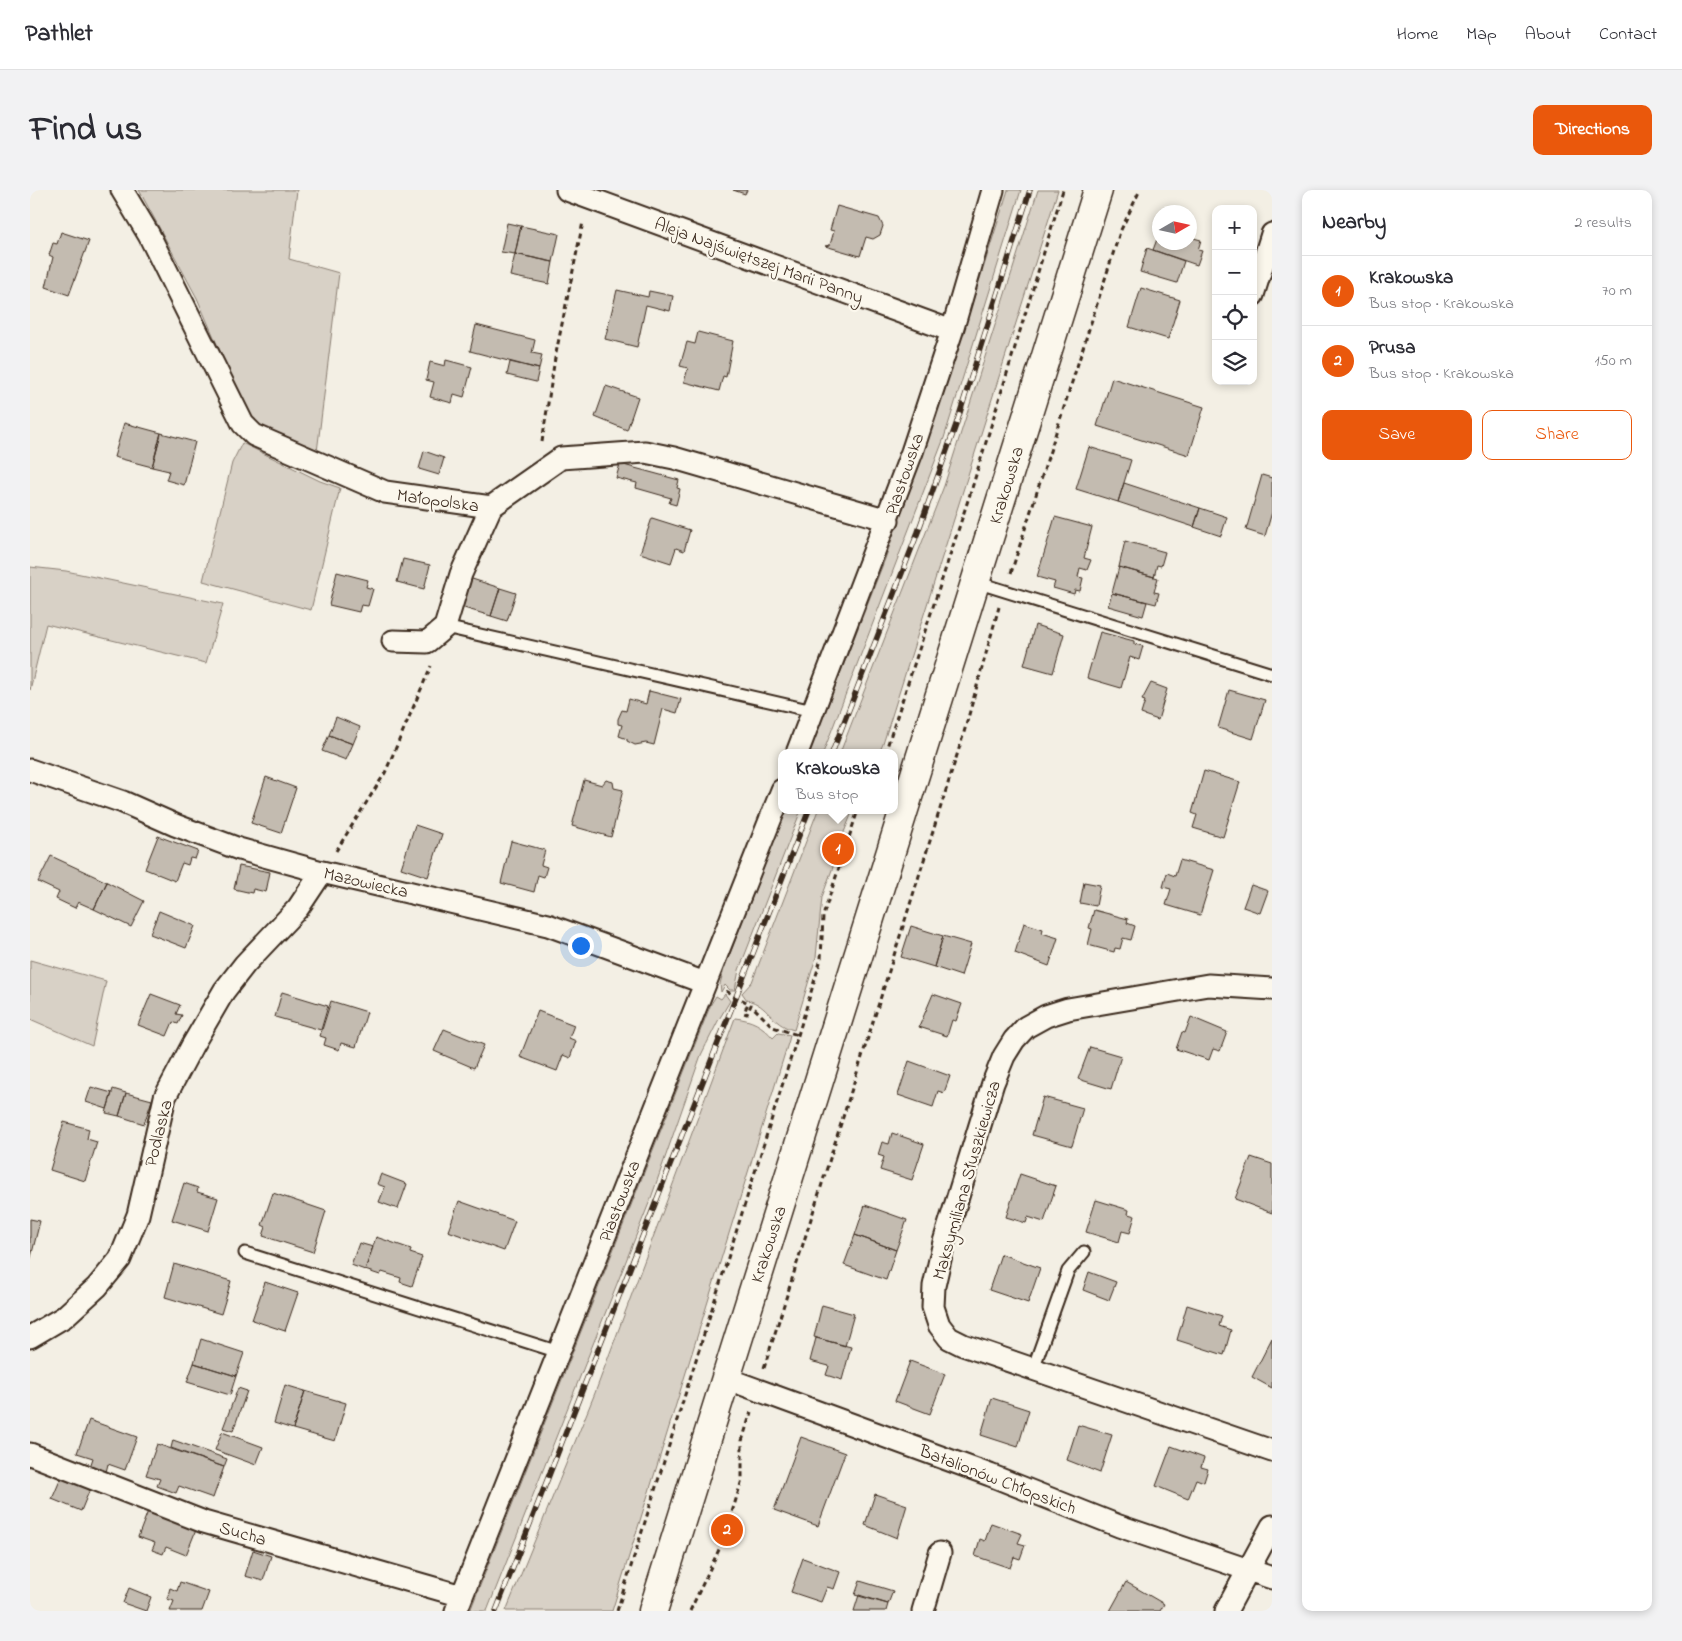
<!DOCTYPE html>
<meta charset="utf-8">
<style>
body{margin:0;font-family:"Indie Flower",sans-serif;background:#f2f2f3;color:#2b2b33}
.controls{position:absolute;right:15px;top:15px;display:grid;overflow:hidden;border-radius:10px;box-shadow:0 2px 8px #0003}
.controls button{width:45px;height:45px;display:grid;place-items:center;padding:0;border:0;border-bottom:1px solid #e1e1e2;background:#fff;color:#2b2b33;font:25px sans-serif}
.compass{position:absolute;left:1122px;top:15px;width:45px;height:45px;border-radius:50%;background:#fff;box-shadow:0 2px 8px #0003;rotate:81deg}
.you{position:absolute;left:550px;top:755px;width:18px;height:18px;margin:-12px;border:4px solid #fff;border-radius:50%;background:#1a73e8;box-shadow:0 0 0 8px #1a73e833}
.badge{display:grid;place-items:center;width:32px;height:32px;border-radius:50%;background:#ea580c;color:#fff;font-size:16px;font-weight:700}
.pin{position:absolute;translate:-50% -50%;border:2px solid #fff;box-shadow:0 1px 5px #0006}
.popup{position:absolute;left:748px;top:559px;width:120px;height:65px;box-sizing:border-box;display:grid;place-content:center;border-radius:10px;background:#fff;filter:drop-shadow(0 1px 4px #0005);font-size:16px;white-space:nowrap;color:#7c7c81}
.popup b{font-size:19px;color:#2b2b33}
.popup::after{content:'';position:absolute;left:50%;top:100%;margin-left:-10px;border:10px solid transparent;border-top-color:#fff}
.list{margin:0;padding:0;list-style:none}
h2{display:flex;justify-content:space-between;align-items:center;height:65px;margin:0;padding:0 20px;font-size:21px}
h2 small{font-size:16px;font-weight:400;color:#7c7c81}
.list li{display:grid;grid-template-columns:32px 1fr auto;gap:15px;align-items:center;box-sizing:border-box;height:70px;padding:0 20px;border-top:1px solid #e1e1e2}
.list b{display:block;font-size:19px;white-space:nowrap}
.list p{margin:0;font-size:16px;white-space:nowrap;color:#7c7c81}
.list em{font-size:16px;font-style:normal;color:#7c7c81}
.actions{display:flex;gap:10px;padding:15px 20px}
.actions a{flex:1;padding:11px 0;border:1px solid #ea580c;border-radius:10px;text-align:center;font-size:18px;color:#ea580c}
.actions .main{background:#ea580c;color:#fff}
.icon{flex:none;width:28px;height:28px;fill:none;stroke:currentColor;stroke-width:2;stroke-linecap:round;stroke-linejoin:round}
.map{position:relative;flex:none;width:1242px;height:1421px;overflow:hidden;border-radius:10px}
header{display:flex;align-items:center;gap:30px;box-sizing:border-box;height:70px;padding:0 25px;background:#fff;border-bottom:1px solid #e1e1e2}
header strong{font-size:24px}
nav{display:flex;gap:28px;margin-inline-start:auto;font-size:18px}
.intro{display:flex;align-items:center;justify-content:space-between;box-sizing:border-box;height:120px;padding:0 30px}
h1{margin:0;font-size:35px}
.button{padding:12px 22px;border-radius:10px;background:#ea580c;color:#fff;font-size:18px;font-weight:700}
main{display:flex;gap:30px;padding:0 30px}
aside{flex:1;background:#fff;border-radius:10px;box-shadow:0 2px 8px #0003}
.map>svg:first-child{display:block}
</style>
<header>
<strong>Pathlet</strong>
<nav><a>Home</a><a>Map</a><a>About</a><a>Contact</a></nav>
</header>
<div class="intro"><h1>Find us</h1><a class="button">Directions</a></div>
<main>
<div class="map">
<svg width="1242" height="1421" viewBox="0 0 1242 1421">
<rect width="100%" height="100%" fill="#f3efe4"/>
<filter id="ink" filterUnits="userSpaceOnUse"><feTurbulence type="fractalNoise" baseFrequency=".02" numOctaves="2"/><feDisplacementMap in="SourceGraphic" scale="10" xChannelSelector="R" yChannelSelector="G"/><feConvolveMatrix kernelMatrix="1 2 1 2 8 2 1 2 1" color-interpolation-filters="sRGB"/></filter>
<g filter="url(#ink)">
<path fill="#d8d1c6" stroke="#8a7e72" d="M109 0H267L259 69 309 83 287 262 229 238 213 214 167 108Z
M978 0H991L914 248 793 563H779L855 369 915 199Z
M1008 0H1028L853 554 849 563H810L914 296Z
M212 253 290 291 310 298 281 420 173 391 202 273Z
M0 377 36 381 193 414 176 473 16 434 0 500Z
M756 620H771L709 780 705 800H700L695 795 691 802 690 794 694 779Z
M788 620H823L810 652 796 648 791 661 807 666 792 707 786 767 764 840C740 834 739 815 717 810L712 803 722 792Z
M0 770 76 791 62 856 0 829Z
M695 804 700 811 688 831 671 865 621 1008 457 1421H440L681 814 686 806 691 809Z
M705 828C722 830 732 835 743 848L748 843 760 845 759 850 582 1421H476L565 1203Z"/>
<path fill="#c3bbb0" stroke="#3b2a1e" d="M703 0H717L715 4Z
M807 16 849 28 853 36 850 45 843 49 836 47 830 66 795 56 800 55 804 41 800 40Z
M477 33 491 36 485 64 471 62Z
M1160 35 1164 37 1160 47 1171 50 1168 60 1172 61 1167 75 1123 60 1130 41V52H1160Z
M491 36 529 44 523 72 485 64Z
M31 42 59 51 39 105 16 97 23 67 19 65 23 53 27 54Z
M1117 58 1154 71 1147 93 1110 82Z
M485 64 523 72 519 94 480 86Z
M1111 98 1150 110 1138 149 1099 137Z
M587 100 618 107 619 101 643 106 640 121 616 115 607 157 575 149Z
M446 135 505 150 502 163 512 165 509 179 440 161Z
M668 142 703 151 696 187 693 186 689 201 654 192 658 178 650 176 657 152 665 154Z
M416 170 442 177 434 207 424 204 422 213 400 207 404 192 396 190 400 172 415 176Z
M480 172 509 179 506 192 477 185Z
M1082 188 1174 217 1159 265 1067 236Z
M576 196 608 207 597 240 565 227Z
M94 233 131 243 122 277 84 267Z
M131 243 165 252 154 295 136 290 139 281 122 277Z
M1059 257 1101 270 1088 312 1046 299Z
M394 261 414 268 409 285 389 279Z
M590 274 649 290 647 298 650 299 646 315 639 313 641 308 606 298 607 293 586 288Z
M1232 285 1242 288V322L1235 346 1216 340Z
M1094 293 1170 318 1164 337 1088 312Z
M1170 318 1197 327 1191 346 1164 337Z
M1025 327 1062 337 1054 368 1061 370 1057 380 1050 378 1048 387 1053 388 1050 401 1045 400 1044 404 1023 398 1025 392 1007 387Z
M622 328 660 340 654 361 646 358 641 373 610 363Z
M1095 351 1135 362 1131 376 1127 375 1124 387 1089 377Z
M373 369 400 375 394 399 367 392Z
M1089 377 1128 388 1124 402 1129 403 1126 414 1082 403Z
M307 382 338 390 336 397 343 399 338 416 331 415 329 422 299 415Z
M436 387 470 398 461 426 427 416Z
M470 398 486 403 477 431 461 426Z
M1082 403 1117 412 1113 426 1078 416Z
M1005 435 1034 444 1023 483 994 475Z
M1070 442 1104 451V454L1113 456 1109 470 1100 467 1091 498 1057 488Z
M1121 493 1137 499 1128 530 1111 524 1115 511 1112 510Z
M1199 500 1235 510 1223 549 1188 538Z
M619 501 651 509 647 523 633 519 624 555 616 553 605 555 597 551V549L589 546 592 535 588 534V529L592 520 596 521 599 509 616 514Z
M306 527 330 537 323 554 299 545Z
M299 545 323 554 316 570 292 561Z
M1174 581 1210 592 1193 647 1163 638 1167 625 1162 623Z
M236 587 266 598 251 643 221 633Z
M554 590 572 595 576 590 583 592 584 598 593 600 581 647 542 636Z
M385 635 412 644 398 687 371 678Z
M128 646 168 661 165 669 160 668 158 675 152 673 145 691 115 679Z
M481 651 515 660 511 675 517 677 514 687 508 685 504 702 471 693Z
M21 666 77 692 64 719 48 712 45 718 26 709 29 702 8 692Z
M1150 670 1184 680 1170 725 1136 715 1141 699 1133 697 1137 683 1145 686Z
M209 676 240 682 236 702 223 699 222 703 204 699Z
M77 692 114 711 101 737 64 719Z
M1054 692 1070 695 1066 716 1050 713Z
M1221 695 1238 701 1230 723 1213 717Z
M1064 720 1098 729 1097 733 1105 736 1101 750 1093 748 1090 759 1085 758 1084 762 1058 755 1062 739 1059 738Z
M129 721 165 736 156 758 120 744Z
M994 733 1013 739 1012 743 1028 748 1019 776 985 763Z
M881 736 913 746 904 777 871 767Z
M913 746 941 754 931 786 904 777Z
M252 802 298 816 291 840 245 827Z
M121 804 150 815 146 824 152 825 148 834 143 832 137 846 108 835Z
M903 804 932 814 926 831 922 830 917 846 889 837Z
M301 811 337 822 326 857 311 853 309 860 294 855 296 848 290 846Z
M508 821 544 835 539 848 546 851 540 868 533 865 527 881 490 867Z
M1161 827 1197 842 1190 861 1183 859 1179 870 1146 859 1152 842 1155 843Z
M414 839 454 855 444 878 404 861Z
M1060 857 1091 866 1081 899 1048 889Z
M879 871 920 886 914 903 908 901 903 917 868 905Z
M61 897 82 903 77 919 56 912Z
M83 899 96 903 89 926 76 923Z
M96 903 122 910 114 934 89 926Z
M1013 907 1053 918 1042 956 1002 945Z
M34 932 59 939 57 949 67 952 55 991 20 980Z
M862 943 894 954 882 990 850 980 854 967 848 965 852 952 859 954Z
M1221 967 1242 974V1023L1205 1009Z
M351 984 377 994 368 1019 349 1012 355 997 347 994Z
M990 984 1026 996 1014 1032 998 1027 996 1033 976 1027Z
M154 993 168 998 167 1002 188 1008 178 1041 142 1030Z
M243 1003 296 1021 283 1062 233 1046 236 1037 232 1035Z
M1066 1010 1099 1020 1098 1024 1105 1026 1100 1043 1092 1041 1089 1052 1056 1042Z
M429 1011 485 1031 474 1061 418 1041Z
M835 1015 877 1030 866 1060 825 1045Z
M0 1029 10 1031 0 1071Z
M825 1045 866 1060 856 1090 814 1075Z
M346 1047 381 1059 380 1063 392 1067 382 1096 370 1092 371 1088 352 1082 350 1085 335 1080Z
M329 1053 343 1057 335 1080 321 1075Z
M971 1064 1010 1078 998 1113 959 1100Z
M144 1074 201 1091 191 1124 135 1107Z
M1059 1082 1086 1092 1079 1110 1053 1100Z
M235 1092 268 1103 255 1141 222 1130Z
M792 1115 824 1124 815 1156 784 1147Z
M1157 1115 1192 1126 1189 1136 1201 1140 1194 1165 1147 1150Z
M786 1148 821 1157 812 1190 796 1185 799 1176 780 1171Z
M1242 1148V1198L1222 1187Z
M171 1149 214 1163 206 1186 164 1173Z
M880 1171 915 1184 900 1224 865 1211Z
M164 1173 206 1186 200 1205 157 1192Z
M255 1195 275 1201 263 1239 244 1233Z
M208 1198 217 1201 203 1241 193 1238Z
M275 1201 316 1213 305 1251 263 1239Z
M962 1208 999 1220 988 1257 951 1245Z
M59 1230 107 1247 95 1280 78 1274 76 1282 60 1277 63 1268 47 1263Z
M1048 1235 1082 1245 1070 1283 1037 1270Z
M192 1242 233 1257 226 1275 185 1260Z
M771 1247 815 1263 788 1336 744 1320Z
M143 1250 197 1269 194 1277 141 1258Z
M127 1254 194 1277 183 1308 149 1296 146 1303 127 1296 130 1289 116 1285Z
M1141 1256 1174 1268 1171 1277 1178 1279 1174 1292 1166 1289 1158 1309 1126 1296Z
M31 1288 60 1299 51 1321 22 1309Z
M845 1304 877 1315 867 1348 835 1335Z
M118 1321 166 1340 156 1365 136 1357 133 1364 122 1360 125 1353 108 1347Z
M961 1333 992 1344 988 1353 995 1355 990 1369 984 1367 980 1378 945 1366 950 1349 955 1351Z
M223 1360 241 1366 233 1391 215 1386Z
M773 1368 810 1382 804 1399 797 1397 791 1412 761 1402Z
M830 1391 863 1401 858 1414 825 1405Z
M150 1392 179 1402 172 1421H140L144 1411 137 1409 140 1398 147 1401Z
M1096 1392 1134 1414 1130 1421H1080Z
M99 1398 121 1407 116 1421 93 1413Z
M829 1405 858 1414 856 1421H824Z"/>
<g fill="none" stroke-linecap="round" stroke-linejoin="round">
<defs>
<path id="lane" d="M946 392 1242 484
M415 437 783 521
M215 1063 529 1162
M1003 1179 1038 1081 1054 1062"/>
<path id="street" d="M92 0 119 45 213 234 224 245 355 302 461 317 531 268 615 262 644 268 858 330
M537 0 922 141
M1223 105 1242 44
M363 451 397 452 415 437 431 384 461 317
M767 563 882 262 922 141 963 0
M0 580 93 612 145 635 209 659 292 682 518 735 675 793
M1242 799 1178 795 1038 819 1016 826 996 837 984 850 974 866 963 893 914 1052 904 1096 903 1117 909 1135 919 1148 933 1155 1242 1261
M0 1147 34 1127 67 1097 90 1069 108 1025 135 907 162 856 194 801 215 774 268 718 292 682
M695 1188 960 1285 1089 1336 1242 1388
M0 1264 174 1332 432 1406
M426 1421 752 600
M893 1421 910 1363
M1196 1421 1242 1336"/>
<path id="secondary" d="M623 1421 1068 0"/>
</defs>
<use href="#lane" stroke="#3b2a1e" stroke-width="15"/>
<use href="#street" stroke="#3b2a1e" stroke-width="25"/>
<use href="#secondary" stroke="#3b2a1e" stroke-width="31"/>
<path stroke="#3b2a1e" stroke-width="3" stroke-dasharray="5 4" stroke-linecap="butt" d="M512 252 525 168 553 32
M981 383 1090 42 1110 0
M855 563 942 298 1033 0
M306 661 355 583 401 476
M696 801 718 813 714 823 717 824 721 815 743 837 768 845
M734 1178 933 546 969 417
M587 1421 768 845 791 769 793 726 828 620
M660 1421 693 1351 712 1290V1251L721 1222"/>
<use href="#lane" stroke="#fbf7ec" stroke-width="11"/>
<use href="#street" stroke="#fbf7ec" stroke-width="21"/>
<use href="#secondary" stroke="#fbf7ec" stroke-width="28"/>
<defs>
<path id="rail" d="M802 563 888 342 927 232 1000 0
M466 1421 779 620"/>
</defs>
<use href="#rail" stroke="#3b2a1e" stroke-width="5.5"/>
<use href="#rail" stroke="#fbf7ec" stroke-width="4" stroke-dasharray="11" stroke-linecap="butt"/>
</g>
</g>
<g text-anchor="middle" stroke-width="4.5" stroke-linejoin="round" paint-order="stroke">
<g font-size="18" fill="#3b2a1e" stroke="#fbf7ec">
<text transform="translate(729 70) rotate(20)" y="6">Aleja Najświętszej Marii Panny</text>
<text transform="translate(874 284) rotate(-71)" y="6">Piastowska</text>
<text transform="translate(976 295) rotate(-73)" y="6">Krakowska</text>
<text transform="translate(408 310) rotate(8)" y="6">Małopolska</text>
<text transform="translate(336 692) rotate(13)" y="6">Mazowiecka</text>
<text transform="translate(128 943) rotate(-76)" y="6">Podlaska</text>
<text transform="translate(936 990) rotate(-74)" y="6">Maksymiliana Słuszkiewicza</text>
<text transform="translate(589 1011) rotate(-69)" y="6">Piastowska</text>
<text transform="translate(738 1054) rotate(-72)" y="6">Krakowska</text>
<text transform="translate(968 1289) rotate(21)" y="6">Batalionów Chłopskich</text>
<text transform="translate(213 1343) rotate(16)" y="6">Sucha</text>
</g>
</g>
</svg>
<div class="controls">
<button>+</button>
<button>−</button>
<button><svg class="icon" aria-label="locate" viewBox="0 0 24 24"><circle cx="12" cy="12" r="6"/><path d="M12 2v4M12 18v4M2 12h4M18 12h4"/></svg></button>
<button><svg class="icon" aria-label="layers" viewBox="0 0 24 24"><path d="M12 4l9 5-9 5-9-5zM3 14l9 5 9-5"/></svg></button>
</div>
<svg class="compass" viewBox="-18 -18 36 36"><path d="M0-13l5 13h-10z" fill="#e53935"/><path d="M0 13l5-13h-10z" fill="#7c7c81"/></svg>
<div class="you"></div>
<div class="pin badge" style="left:808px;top:659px">1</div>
<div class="popup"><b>Krakowska</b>Bus stop</div>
<div class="pin badge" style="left:697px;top:1340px">2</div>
</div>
<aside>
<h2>Nearby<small>2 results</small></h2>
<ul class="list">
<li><span class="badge">1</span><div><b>Krakowska</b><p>Bus stop · Krakowska</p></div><em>70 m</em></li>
<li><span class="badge">2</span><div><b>Prusa</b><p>Bus stop · Krakowska</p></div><em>150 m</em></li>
</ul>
<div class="actions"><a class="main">Save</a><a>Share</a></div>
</aside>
</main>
